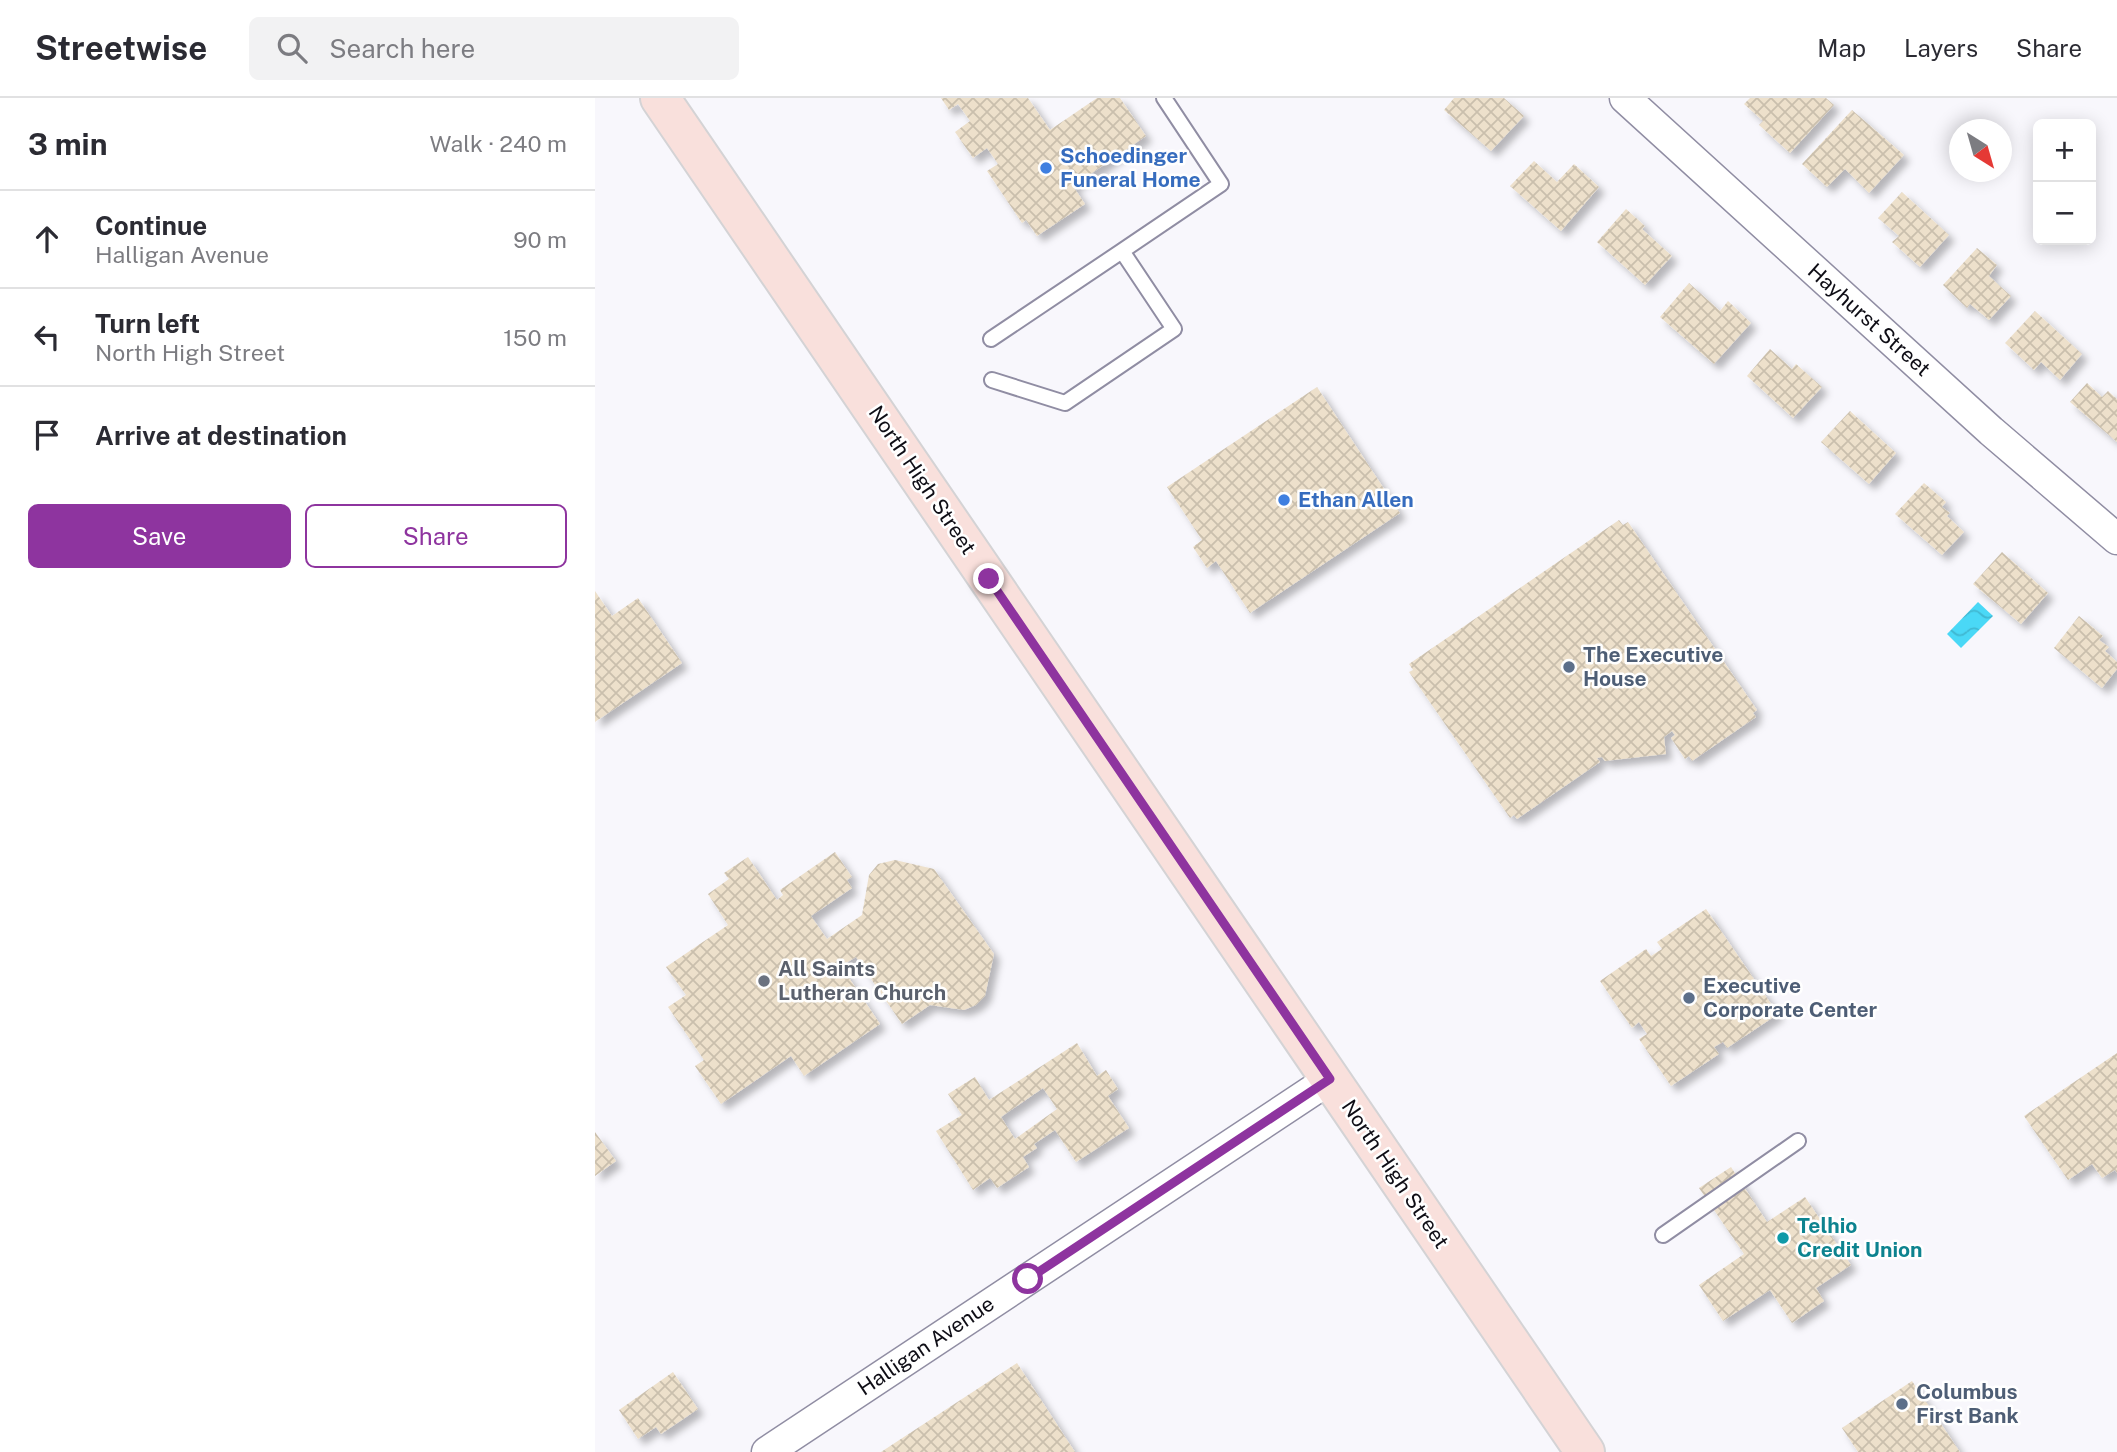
<!DOCTYPE html>
<meta charset="utf-8">
<style>
body{margin:0;font-family:"Public Sans",sans-serif;background:#f2f2f3;color:#2b2b33}
.controls{position:absolute;right:21px;top:21px;display:grid;overflow:hidden;border-radius:10px;box-shadow:0 4px 18px #0003}
.controls button{width:63px;height:63px;display:grid;place-items:center;padding:0;border:0;border-bottom:2px solid #e1e1e2;background:#fff;color:#2b2b33;font:35px sans-serif}
.compass{position:absolute;left:1354px;top:21px;width:63px;height:63px;border-radius:50%;background:#fff;box-shadow:0 4px 18px #0003;rotate:143deg}
.stop{position:absolute;width:21px;height:21px;margin:-16px;border:5px solid #8e349f;border-radius:50%;background:#fff}
.stop.end{background:#8e349f;border-color:#fff;box-shadow:0 2px 7px #0008}
.list{margin:0;padding:0;list-style:none}
h2{display:flex;justify-content:space-between;align-items:center;height:91px;margin:0;padding:0 28px;font-size:30px}
h2 small{font-size:23px;font-weight:400;color:#7c7c81}
.list li{display:grid;grid-template-columns:46px 1fr auto;gap:21px;align-items:center;box-sizing:border-box;height:98px;padding:0 28px;border-top:2px solid #e1e1e2}
.list b{display:block;font-size:26px;white-space:nowrap}
.list p{margin:0;font-size:23px;white-space:nowrap;color:#7c7c81}
.list em{font-size:23px;font-style:normal;color:#7c7c81}
.actions{display:flex;gap:14px;padding:21px 28px}
.actions a{flex:1;padding:16px 0;border:2px solid #8e349f;border-radius:10px;text-align:center;font-size:24px;color:#8e349f}
.actions .main{background:#8e349f;color:#fff}
.icon{flex:none;width:38px;height:38px;fill:none;stroke:currentColor;stroke-width:2;stroke-linecap:round;stroke-linejoin:round}
.map{position:relative;flex:none;width:1522px;height:1354px;overflow:hidden}
header{display:flex;align-items:center;gap:42px;box-sizing:border-box;height:98px;padding:0 35px;background:#fff;border-bottom:2px solid #e1e1e2}
header strong{font-size:33px}
nav{display:flex;gap:38px;margin-inline-start:auto;font-size:24px}
.search{width:490px;height:63px;background:#f2f2f3;display:flex;align-items:center;gap:18px;box-sizing:border-box;padding:0 24px;border-radius:10px;color:#7c7c81;font-size:26px}
main{display:flex}
aside{flex:1;background:#fff}
.map>svg:first-child{display:block}
</style>
<header>
<strong>Streetwise</strong>
<div class="search"><svg class="icon" aria-label="search" viewBox="0 0 24 24"><circle cx="10" cy="10" r="6"/><path d="M15 15l6 6"/></svg>Search here</div>
<nav><a>Map</a><a>Layers</a><a>Share</a></nav>
</header>
<main>
<aside>
<h2>3 min<small>Walk · 240 m</small></h2>
<ul class="list">
<li><svg class="icon" aria-label="ahead" viewBox="0 0 24 24"><path d="M12 20V5M6 11l6-6 6 6"/></svg><div><b>Continue</b><p>Halligan Avenue</p></div><em>90 m</em></li>
<li><svg class="icon" aria-label="left" viewBox="0 0 24 24"><path d="M17 20v-9H6M10 6l-5 5 5 5"/></svg><div><b>Turn left</b><p>North High Street</p></div><em>150 m</em></li>
<li><svg class="icon" aria-label="arrive" viewBox="0 0 24 24"><path d="M6 21V4h12l-3 4 3 4H6"/></svg><div><b>Arrive at destination</b></div></li>
</ul>
<div class="actions"><a class="main">Save</a><a>Share</a></div>
</aside>
<div class="map">
<svg width="1522" height="1354" viewBox="0 0 1522 1354">
<defs>
<pattern id="water-waves" width="16" height="10" patternUnits="userSpaceOnUse" patternTransform="scale(1.75)"><rect width="16" height="10" fill="#4ad8f6"/><path d="M0 5q4-4 8 0t8 0" fill="none" stroke="#40b8d2"/></pattern>
<pattern id="building-cross-hatch" width="8" height="8" patternUnits="userSpaceOnUse" patternTransform="scale(1.75)"><rect width="8" height="8" fill="#ede0cb"/><path d="M0 0l8 8M0 8l8-8" fill="none" stroke="#cabfad"/></pattern>
<filter id="shadow"><feDropShadow dx="6" dy="6" stdDeviation="3.5" flood-color="#0004"/></filter>
</defs>
<rect width="100%" height="100%" fill="#f8f7fc"/>
<path fill="url(#water-waves)" d="M1383 504 1398 518 1366 550 1352 536Z"/>
<path fill="url(#building-cross-hatch)" fill-rule="evenodd" filter="url(#shadow)" d="M346 0H433L455 32 502 0H525L551 38 478 88 490 106 442 138 431 122 427 125 392 73 403 66 392 50 378 60 360 34 375 23 363 6 354 12Z
M859 0H909L929 18 896 53 849 12Z
M1155 0H1231L1239 7 1195 55 1164 27 1168 23 1149 6Z
M1257 12 1309 57 1274 95 1250 71 1232 89 1207 66Z
M939 63 962 84 979 66 1004 89 966 133 915 88Z
M1307 94 1354 137 1325 169 1297 144 1304 138 1283 120Z
M1031 111 1050 128 1047 131 1077 158 1050 187 1002 144Z
M1382 150 1402 167 1394 178 1416 198 1394 222 1375 206 1372 210 1348 187Z
M1094 185 1125 213 1133 203 1156 225 1119 266 1065 219Z
M1440 213 1487 256 1465 282 1446 264 1439 272 1410 245Z
M1175 251 1197 271 1201 266 1227 289 1198 320 1152 278Z
M1492 285 1507 299 1513 293 1522 301V344L1475 304Z
M722 289 805 415 655 515 621 463 612 470 598 449 607 442 572 389Z
M1255 313 1301 355 1274 386 1226 344Z
M1329 385 1351 404 1347 409 1355 415 1352 418 1369 434 1347 457 1300 416Z
M1024 422 1028 427 1033 424 1162 612 1158 615 1161 619 1097 663 1094 658 1090 661 1076 640 1080 637 1077 633 1069 639 1071 656 1010 663 1007 659 1002 660 1005 664 922 721 919 717 915 720 814 574 818 572 814 566Z
M1407 454 1453 495 1426 526 1378 486Z
M0 493 17 518 43 500 87 565 0 624Z
M1484 518 1508 538 1504 542 1514 549 1510 553 1522 564V571L1507 590 1459 550Z
M240 754 257 779 252 782 257 790 216 818 232 841 267 817 274 777 283 766 300 762 339 771 399 856 390 898 381 907 369 912 335 907 307 926 261 859 246 868 285 926 209 978 196 958 126 1006 100 968 109 962 73 909 91 897 71 869 133 827 113 796 134 781 129 775 153 759 182 802 188 797 185 792Z
M1111 811 1183 916 1132 950 1128 944 1119 949 1124 956 1076 988 1044 941 1052 936 1044 924 1037 930 1005 883 1051 851 1056 858 1067 851 1062 844Z
M482 945 502 978 511 972 523 991 513 998 534 1030 481 1064 460 1032 439 1046 442 1050 428 1059 434 1069 402 1090 395 1080 378 1092 341 1033 367 1017 353 996 380 979 394 1002ZM448 990 462 1011 420 1041 406 1019Z
M1522 955V1075L1520 1072 1507 1080 1497 1066 1473 1082 1429 1018Z
M0 1034 21 1063 0 1078Z
M1136 1069 1172 1124 1210 1099 1256 1167 1221 1190 1229 1203 1197 1225 1175 1192 1128 1223 1104 1187 1149 1156 1104 1090Z
M422 1265 480 1354H286Z
M78 1274 103 1311 66 1336 61 1329 43 1341 24 1312Z
M1317 1283 1365 1354H1263L1247 1330Z"/>
<g fill="none" stroke-linecap="round" stroke-linejoin="round">
<defs>
<path id="service" d="M527 153 626 86 569 0
M396 241 527 153 579 231 470 305 397 282
M1068 1137 1203 1043"/>
<path id="minor" d="M1030 0 1396 333 1522 441
M172 1354 735 981"/>
<path id="primary" d="M65 0 990 1354"/>
</defs>
<use href="#service" stroke="#908da3" stroke-width="18"/>
<use href="#minor" stroke="#908da3" stroke-width="33"/>
<use href="#primary" stroke="#d4d3d5" stroke-width="42"/>
<use href="#service" stroke="#fff" stroke-width="14"/>
<use href="#minor" stroke="#fff" stroke-width="30"/>
<use href="#primary" stroke="#f9e0dc" stroke-width="38"/>
</g>
<g fill="none" stroke-linecap="round" stroke-linejoin="round">
<path stroke="#8e349f" stroke-width="9" d="M394 481 735 981 433 1181"/>
</g>
<g fill="#3f7fe0" stroke="#fff" stroke-width="2.5">
<circle cx="451" cy="70" r="7"/>
<circle cx="689" cy="402" r="7"/>
</g>
<g fill="#5c6f8a" stroke="#fff" stroke-width="2.5">
<circle cx="974" cy="569" r="7"/>
<circle cx="1094" cy="900" r="7"/>
<circle cx="1307" cy="1306" r="7"/>
</g>
<circle fill="#6b7280" stroke="#fff" stroke-width="2.5" cx="169" cy="883" r="7"/>
<circle fill="#0f9aa8" stroke="#fff" stroke-width="2.5" cx="1188" cy="1140" r="7"/>
<g text-anchor="middle" stroke-width="5" stroke-linejoin="round" paint-order="stroke">
<g font-size="21" font-weight="bold" fill="#366cbe" stroke="#fff" text-anchor="start">
<text x="465" y="65">Schoedinger<tspan x="465" dy="24">Funeral Home</tspan></text>
<text x="703" y="409">Ethan Allen</text>
</g>
<g font-size="21" fill="#0e0d15" stroke="#fff">
<text transform="translate(1274 222) rotate(42)" y="7">Hayhurst Street</text>
<text transform="translate(327 382) rotate(56)" y="7">North High Street</text>
<text transform="translate(800 1076) rotate(56)" y="7">North High Street</text>
<text transform="translate(331 1248) rotate(-34)" y="7">Halligan Avenue</text>
</g>
<g font-size="21" font-weight="bold" fill="#4e5e75" stroke="#fff" text-anchor="start">
<text x="988" y="564">The Executive<tspan x="988" dy="24">House</tspan></text>
<text x="1108" y="895">Executive<tspan x="1108" dy="24">Corporate Center</tspan></text>
<text x="1321" y="1301">Columbus<tspan x="1321" dy="24">First Bank</tspan></text>
</g>
<g font-size="21" font-weight="bold" fill="#5b616d" stroke="#fff" text-anchor="start">
<text x="183" y="878">All Saints<tspan x="183" dy="24">Lutheran Church</tspan></text>
</g>
<g font-size="21" font-weight="bold" fill="#0d838f" stroke="#fff" text-anchor="start">
<text x="1202" y="1135">Telhio<tspan x="1202" dy="24">Credit Union</tspan></text>
</g>
</g>
</svg>
<div class="controls">
<button>+</button>
<button>−</button>
</div>
<svg class="compass" viewBox="-18 -18 36 36"><path d="M0-13l5 13h-10z" fill="#e53935"/><path d="M0 13l5-13h-10z" fill="#7c7c81"/></svg>
<div class="stop" style="left:433px;top:1181px"></div>
<div class="stop end" style="left:394px;top:481px"></div>
</div>
</main>
